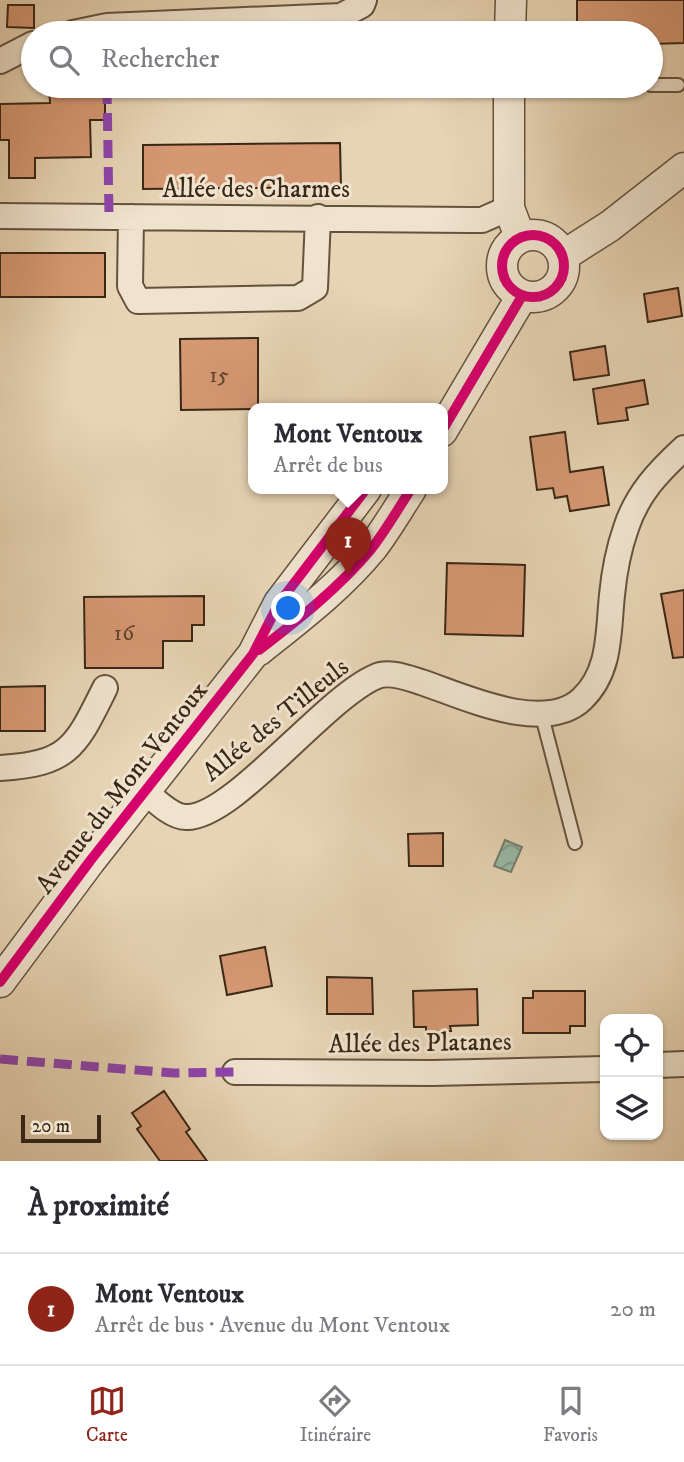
<!DOCTYPE html>
<html lang="fr">
<meta charset="utf-8">
<style>
body{margin:0;font-family:"IM FELL DW Pica",serif;background:#f2f2f3;color:#2b2b33}
.controls{position:absolute;right:21px;bottom:21px;display:grid;overflow:hidden;border-radius:14px;box-shadow:0 2px 5px #0004}
.controls button{width:63px;height:63px;display:grid;place-items:center;padding:0;border:0;border-bottom:2px solid #e1e1e2;background:#fff;color:#2b2b33;font:35px sans-serif}
.scale{position:absolute;left:21px;bottom:18px;width:80px;box-sizing:border-box;padding-left:7px;border:4px solid #3a2716;border-top:0;font-size:19px;line-height:24px;white-space:nowrap;color:#3a2716;-webkit-text-stroke:5px #efe3ce;paint-order:stroke}
.you{position:absolute;left:289px;top:609px;width:24px;height:24px;margin:-18px;border:5px solid #fff;border-radius:50%;background:#1a73e8;box-shadow:0 0 0 10px #1a73e833}
.badge{display:grid;place-items:center;width:46px;height:46px;border-radius:50%;background:#8f2418;color:#fff;font-size:23px;font-weight:700}
.pin{position:absolute;translate:-50% -58px;filter:drop-shadow(0 2px 4px #0008)}
.pin::after{content:'';position:absolute;top:37px;width:24px;height:21px;background:inherit;clip-path:polygon(0 0,100% 0,50% 100%)}
.popup{position:absolute;left:248px;top:403px;width:200px;height:91px;box-sizing:border-box;display:grid;place-content:center;border-radius:14px;background:#fff;filter:drop-shadow(0 2px 5px #0005);font-size:23px;white-space:nowrap;color:#7c7c81}
.popup b{font-size:26px;color:#2b2b33}
.popup::after{content:'';position:absolute;left:50%;top:100%;margin-left:-14px;border:14px solid transparent;border-top-color:#fff}
.list{margin:0;padding:0;list-style:none}
h2{display:flex;justify-content:space-between;align-items:center;height:91px;margin:0;padding:0 28px;font-size:30px}
h2 small{font-size:23px;font-weight:400;color:#7c7c81}
.list li{display:grid;grid-template-columns:46px 1fr auto;gap:21px;align-items:center;box-sizing:border-box;height:112px;padding:0 28px;border-top:2px solid #e1e1e2}
.list b{display:block;font-size:26px;white-space:nowrap}
.list p{margin:0;font-size:23px;white-space:nowrap;color:#7c7c81}
.list em{font-size:23px;font-style:normal;color:#7c7c81}
.icon{flex:none;width:38px;height:38px;fill:none;stroke:currentColor;stroke-width:2;stroke-linecap:round;stroke-linejoin:round}
.map{position:relative;flex:none;width:684px;height:1161px;overflow:hidden}
.search{position:absolute;background:#fff;box-shadow:0 2px 5px #0004;left:21px;right:21px;top:21px;height:77px;display:flex;align-items:center;gap:18px;box-sizing:border-box;padding:0 24px;border-radius:38px;color:#7c7c81;font-size:26px}
.sheet{height:203px;background:#fff}
nav{display:flex;justify-content:space-around;align-items:center;box-sizing:border-box;height:98px;border-top:2px solid #e1e1e2;background:#fff;font-size:19px;color:#7c7c81}
nav a{display:grid;justify-items:center;gap:4px}
nav .on{color:#8f2418}
.map>svg:first-child{display:block}
</style>
<div class="map">
<svg width="684" height="1161" viewBox="0 0 684 1161">
<defs>
<pattern id="water-waves" width="16" height="10" patternUnits="userSpaceOnUse" patternTransform="scale(1.75)"><rect width="16" height="10" fill="#98b9a7"/><path d="M0 5q4-4 8 0t8 0" fill="none" stroke="#7d9687"/></pattern>
</defs>
<rect width="100%" height="100%" fill="#e7d4b4"/>
<filter id="stains"><feTurbulence type="fractalNoise" baseFrequency=".00286" numOctaves="4"/><feColorMatrix values="0 0 0 0 .2 0 0 0 0 .09 0 0 0 0 .02 0 0 0 .5 -.17"/></filter>
<radialGradient id="worn" r=".72"><stop offset=".6" stop-color="#630" stop-opacity="0"/><stop offset="1" stop-color="#630" stop-opacity=".3"/></radialGradient>
<path fill="url(#water-waves)" stroke="#727f6d" stroke-width="2" d="M505 840 522 847 511 872 494 866Z"/>
<path fill="#d59873" stroke="#3a2716" stroke-width="2" d="M577 0H684V43L651 44V33H577Z
M8 5H34V28L7 27Z
M49 86H105V120H90L91 157 35 158V178H9V140H0V104L50 103Z
M340 143 341 187 143 189V145Z
M0 253H105V297H0Z
M678 288 682 316 648 322 644 294Z
M258 338V409L181 410 180 339Z
M605 346 609 375 574 380 570 352Z
M644 380 648 404 626 408 628 420 598 424 593 389Z
M565 432 570 472 603 467 609 505 570 511 567 496 555 498 553 488 537 490 530 437Z
M447 563 525 565 523 636 445 634Z
M684 590V657L673 658 661 594Z
M204 596V625H192V641H163V668H85L84 597Z
M45 686V731H0V687Z
M443 833V866H409L408 834Z
M265 947 272 986 227 995 220 956Z
M327 977 372 978 373 1014H327Z
M477 989 478 1025 450 1026 451 1031 426 1032V1027H414L413 991Z
M533 991H585V1026H570V1033H523V998H533Z
M164 1091 190 1129 186 1132 207 1161H160L137 1129 141 1126 132 1113Z"/>
<g fill="none" stroke-linecap="round" stroke-linejoin="round">
<defs>
<path id="service" d="M651 85H678
M509 87 625 86
M542 716 575 843"/>
<path id="minor" d="M73 33 107 26 341 16 362 5 364 0
M0 61 33 44
M0 216 471 220H482L509 208
M131 217 130 286 138 301 298 298 315 288 318 217
M0 768C70 764 76 746 105 688
M146 792C156 801 172 817 186 817 232 819 324 699 375 677 388 670 408 678 421 682 463 696 544 735 582 699 611 671 608 633 612 595 614 574 619 548 626 528 637 494 658 472 684 448
M658 1065 684 1064
M235 1072 432 1073 605 1069"/>
<path id="tertiary" d="M510 33 511 0
M509 86V208L520 237
M502 266a31 31 0 1 1 62 0a31 31 0 1 1-62 0Z
M563 256 610 226 684 168
M442 431 522 296
M259 650C299 618 339 588 372 548 386 530 398 509 411 489
M0 982 90 861 253 654 279 603 366 489"/>
</defs>
<use href="#service" stroke="#65523e" stroke-width="16"/>
<use href="#minor" stroke="#65523e" stroke-width="28"/>
<use href="#tertiary" stroke="#65523e" stroke-width="33"/>
<use href="#service" stroke="#efe3ce" stroke-width="12"/>
<use href="#minor" stroke="#efe3ce" stroke-width="24"/>
<use href="#tertiary" stroke="#efe3ce" stroke-width="30"/>
<path stroke="#8e44ad" stroke-width="9" stroke-dasharray="18 9" stroke-linecap="butt" d="M107 26V33
M107 86 109 217
M0 1059 173 1073 235 1072"/>
<defs>
<path id="cycleway" d="M502 266a31 31 0 1 1 62 0a31 31 0 1 1-62 0Z
M442 431 522 296
M259 650C299 619 339 588 372 548 386 530 398 509 411 489
M0 982 90 861 253 654 279 603 366 489"/>
</defs>
<use href="#cycleway" stroke="#efe3ce" stroke-width="15"/>
<use href="#cycleway" stroke="#d6006c" stroke-width="10"/>
</g>
<g text-anchor="middle" stroke-width="6" stroke-linejoin="round" paint-order="stroke">
<g font-size="23" fill="#61432d">
<text x="219" y="382">15</text>
<text x="124" y="640">16</text>
</g>
<g font-size="26" fill="#3a2716" stroke="#efe3ce">
<text x="256" y="197">Allée des Charmes</text>
<text transform="translate(275 719) rotate(-39)" y="9">Allée des Tilleuls</text>
<text transform="translate(121 787) rotate(-52)" y="9">Avenue du Mont Ventoux</text>
<text transform="translate(420 1042) rotate(-1)" y="9">Allée des Platanes</text>
</g>
</g>
<rect width="100%" height="100%" filter="url(#stains)"/>
<rect width="100%" height="100%" fill="url(#worn)"/>
</svg>
<div class="controls">
<button><svg class="icon" aria-label="locate" viewBox="0 0 24 24"><circle cx="12" cy="12" r="6"/><path d="M12 2v4M12 18v4M2 12h4M18 12h4"/></svg></button>
<button><svg class="icon" aria-label="layers" viewBox="0 0 24 24"><path d="M12 4l9 5-9 5-9-5zM3 14l9 5 9-5"/></svg></button>
</div>
<div class="scale">20 m</div>
<div class="you"></div>
<div class="pin badge" style="left:348px;top:575px">1</div>
<div class="popup"><b>Mont Ventoux</b>Arrêt de bus</div>
<div class="search"><svg class="icon" aria-label="search" viewBox="0 0 24 24"><circle cx="10" cy="10" r="6"/><path d="M15 15l6 6"/></svg>Rechercher</div>
</div>
<section class="sheet">
<h2>À proximité<small></small></h2>
<ul class="list">
<li><span class="badge">1</span><div><b>Mont Ventoux</b><p>Arrêt de bus · Avenue du Mont Ventoux</p></div><em>20 m</em></li>
</ul>
</section>
<nav>
<a class="on"><svg class="icon" aria-label="map" viewBox="0 0 24 24"><path d="M3 6l6-2 6 2 6-2v14l-6 2-6-2-6 2zM9 4v14M15 6v14"/></svg>Carte</a>
<a><svg class="icon" aria-label="directions" viewBox="0 0 24 24"><path d="M12 3l9 9-9 9-9-9zM9 14v-3h6M13 9l2 2-2 2"/></svg>Itinéraire</a>
<a><svg class="icon" aria-label="saved" viewBox="0 0 24 24"><path d="M7 4h10v16l-5-4-5 4z"/></svg>Favoris</a>
</nav>
